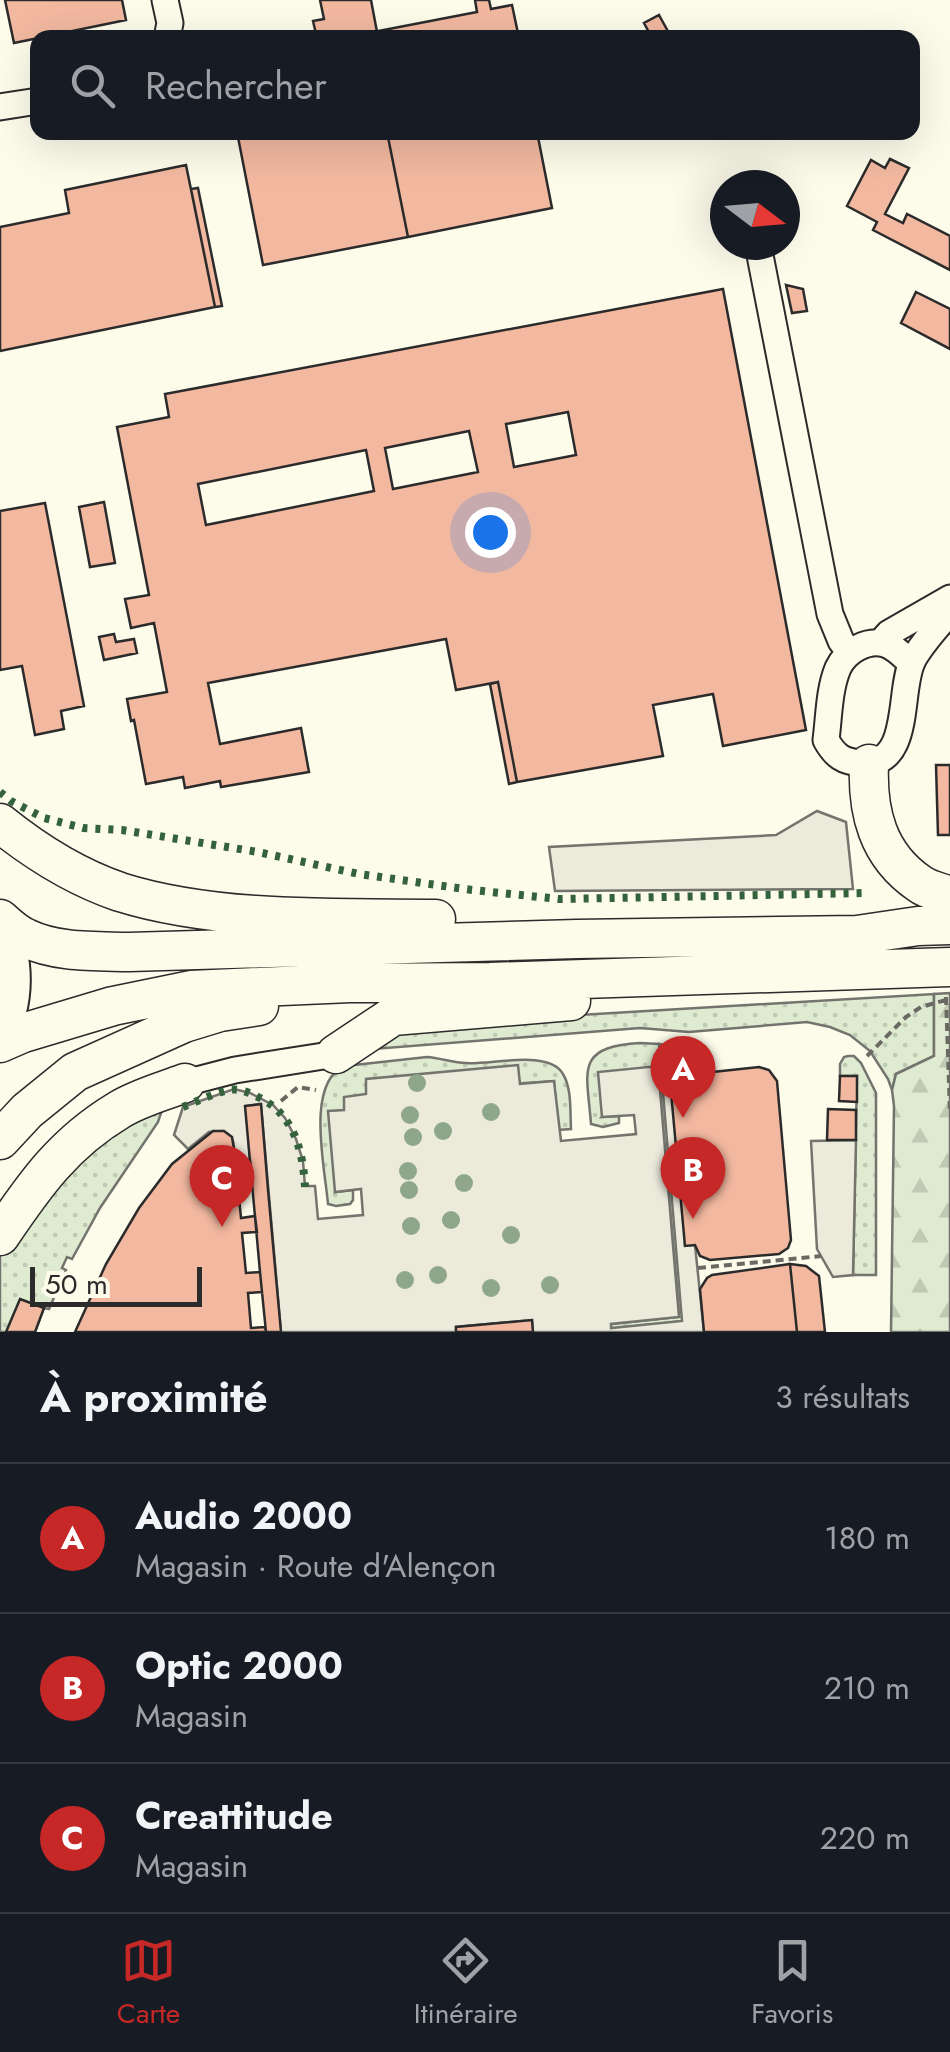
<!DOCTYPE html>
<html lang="fr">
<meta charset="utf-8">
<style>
body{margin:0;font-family:Jost,sans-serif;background:#242831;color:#f1f3f6}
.compass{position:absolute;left:710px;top:170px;width:90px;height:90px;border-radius:50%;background:#171b24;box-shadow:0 10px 40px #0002;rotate:106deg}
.scale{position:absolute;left:30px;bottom:25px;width:172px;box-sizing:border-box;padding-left:10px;border:5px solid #2b2b2b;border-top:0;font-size:28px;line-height:35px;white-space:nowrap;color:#2b2b2b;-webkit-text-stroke:8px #fdfbea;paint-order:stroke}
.you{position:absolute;left:490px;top:532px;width:35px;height:35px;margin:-25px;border:8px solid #fff;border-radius:50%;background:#1a73e8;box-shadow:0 0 0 15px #1a73e833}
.badge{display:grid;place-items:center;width:65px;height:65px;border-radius:50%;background:#c62828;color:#fff;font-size:32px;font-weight:700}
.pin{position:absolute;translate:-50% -82px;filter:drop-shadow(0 2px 5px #0008)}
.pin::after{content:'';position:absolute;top:52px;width:35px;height:30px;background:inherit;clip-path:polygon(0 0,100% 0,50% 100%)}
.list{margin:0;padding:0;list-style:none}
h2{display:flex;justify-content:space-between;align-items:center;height:130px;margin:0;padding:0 40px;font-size:42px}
h2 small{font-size:32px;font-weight:400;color:#9ea1a6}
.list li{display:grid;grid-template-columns:65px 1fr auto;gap:30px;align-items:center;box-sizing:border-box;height:150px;padding:0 40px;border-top:2px solid #363941}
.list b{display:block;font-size:38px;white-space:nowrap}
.list p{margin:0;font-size:32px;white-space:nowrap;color:#9ea1a6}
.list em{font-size:32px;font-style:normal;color:#9ea1a6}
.icon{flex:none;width:55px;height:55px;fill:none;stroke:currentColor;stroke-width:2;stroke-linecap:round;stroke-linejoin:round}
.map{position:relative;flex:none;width:950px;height:1332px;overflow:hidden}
.search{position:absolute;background:#171b24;box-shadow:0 10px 40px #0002;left:30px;right:30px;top:30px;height:110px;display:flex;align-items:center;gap:25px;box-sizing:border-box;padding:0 35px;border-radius:20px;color:#9ea1a6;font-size:38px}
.sheet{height:580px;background:#171b24}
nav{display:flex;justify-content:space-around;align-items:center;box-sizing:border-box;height:140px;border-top:2px solid #363941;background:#171b24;font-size:28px;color:#9ea1a6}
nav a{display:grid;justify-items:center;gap:5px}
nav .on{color:#c62828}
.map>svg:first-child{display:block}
</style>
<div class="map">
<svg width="950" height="1332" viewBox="0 0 950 1332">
<defs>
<pattern id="grass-dots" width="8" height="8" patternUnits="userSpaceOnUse" patternTransform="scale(2.5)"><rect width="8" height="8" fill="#deebd1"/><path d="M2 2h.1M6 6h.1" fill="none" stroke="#bfcab4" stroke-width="1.8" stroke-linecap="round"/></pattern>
<pattern id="forest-firs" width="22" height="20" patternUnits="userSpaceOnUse" patternTransform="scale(2.5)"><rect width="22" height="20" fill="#deebd1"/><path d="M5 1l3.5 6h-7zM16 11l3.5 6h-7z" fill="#bfcab4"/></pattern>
</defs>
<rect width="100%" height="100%" fill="#fdfbea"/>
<path fill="url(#grass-dots)" stroke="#74746e" stroke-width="2.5" d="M934 994V1056L896 1074 892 1090 888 1079 870 1051 850 1035 830 1027 807 1022 689 1032 640 1028 361 1050 394 1026Z
M640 1043 659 1044 683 1321 611 1329V1324L679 1317 658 1067 602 1117 619 1116V1123L603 1127 591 1124C587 1071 574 1047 640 1043Z
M848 1056H854L861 1063 876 1093V1275H853L857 1076H840V1064L844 1057Z
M427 1057C441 1058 453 1063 466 1063 491 1065 549 1049 563 1074 572 1089 570 1112 571 1129L558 1130 554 1081 366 1094 344 1110 335 1192 353 1190V1200L350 1204 336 1206 328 1204C325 1168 305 1082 345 1066Z
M163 1107 158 1122 100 1208 72 1259 67 1257 62 1268 66 1270 49 1309 44 1308 35 1332H0V1248L85 1143Z"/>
<path fill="url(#forest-firs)" stroke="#74746e" stroke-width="2.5" d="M950 993V1332H891L894 1106 892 1090 896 1074 934 1056V994Z"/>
<path fill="#eceadb" stroke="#74746e" stroke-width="2.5" d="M817 811 846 822 853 889 555 891 549 847 776 835Z
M659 1044 678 1046 682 1091 685 1245H695L704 1332H533L532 1320 456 1327V1332H281L261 1105 246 1106 250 1160 236 1161 233 1141 223 1131 209 1132 188 1149 174 1135 183 1107 234 1089 250 1093 273 1105 285 1118 296 1139 303 1161 305 1186H315L318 1219 363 1215 361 1189 335 1192 328 1111 344 1110V1097L366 1094V1079L518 1065 520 1084 554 1081 561 1141 636 1134 634 1115 602 1117 598 1072 658 1066 679 1317 611 1324V1328L682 1321Z
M856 1140 853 1275 833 1277 817 1249 811 1141Z"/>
<path fill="#f2b8a0" stroke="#2b2b2b" stroke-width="2.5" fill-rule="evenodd" d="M5 0H122L126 20 14 43Z
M320 0H371L377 32 368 33 369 38H317L313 21 324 19Z
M475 0H489L491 9 512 5 519 38H369L368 33 477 12Z
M659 15 670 35 664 38H652L644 23Z
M237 132H387L408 237 263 265Z
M387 132H537L552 208 408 237Z
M890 159 909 168 885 214 903 223 907 214 950 236V270L873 230 877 222 847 206 871 160 885 168Z
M186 165 215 307 0 351V227L69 213 65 190Z
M198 188 222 306 215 307 191 189Z
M786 285 803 289 807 311 792 313Z
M723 289 806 730 723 746 713 694 653 705 663 756 517 782 498 682 456 690 446 639 208 683 220 744 301 728 309 772 221 787 220 781 185 788 183 777 146 784 134 720 131 721 127 699 167 692 154 623 131 628 125 599 149 595 117 427 169 417 165 394ZM568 412 576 455 514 467 506 424ZM469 431 478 472 393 489 385 448ZM366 450 374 491 206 525 198 484Z
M916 292 950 309V349L901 323Z
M104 502 115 563 90 567 79 507Z
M45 503 84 706 61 711 64 729 35 735 22 666 0 670V511Z
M114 634 116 642 134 639 137 653 104 660 99 637Z
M498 682 517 782 509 784 490 684Z
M936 765H950V835H938Z
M759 1067 769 1070 777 1081 791 1240 788 1248 779 1254 710 1260 700 1256 695 1245 685 1246 671 1092 682 1091 685 1079 694 1074Z
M840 1076H857V1102L839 1101Z
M261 1104 268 1190 281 1332H266L260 1272 245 1106Z
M828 1109 856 1110V1140H827Z
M213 1131H224L232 1137 236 1161 250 1160 252 1175 237 1176 241 1218 255 1216 257 1232 242 1233 246 1273 260 1272 262 1292 248 1293 251 1328 265 1327 266 1332H75L106 1264 139 1208 172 1164Z
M790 1264 806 1266 819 1276 825 1332H797Z
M790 1264 797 1332H704L700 1289 707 1278 712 1275Z
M20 1299 44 1308 35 1332H6Z
M532 1320 533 1332H456V1327Z"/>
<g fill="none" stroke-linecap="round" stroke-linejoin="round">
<defs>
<path id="minor" d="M165 0 170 23 167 38
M0 107 38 101
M758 245 830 614 841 641 850 653
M880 643 889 633 950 598
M911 663C903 656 895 647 885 644 867 639 846 651 838 668 829 689 829 717 826 740 835 756 843 762 862 763 912 765 898 693 912 662 919 646 939 626 950 611
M185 1083 235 1070 336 1054"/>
<path id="major" d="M0 921C19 961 18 1000 0 1040"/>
<path id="highway" d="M869 764C867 811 877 855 920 884 928 890 940 892 950 896
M0 823C36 852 76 877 120 892 215 922 336 918 436 919
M0 919C8 926 16 934 26 938 57 953 95 951 129 952L577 939 857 935 918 926 950 925
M0 1043 23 1033 113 1006 191 990 350 983 490 982 950 967
M336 1054 393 1016 571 1001
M0 1140 27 1111 75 1072 184 1023 220 1012 259 1006
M0 1236C35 1184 64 1143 119 1110 138 1098 164 1091 185 1083"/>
</defs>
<use href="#minor" stroke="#2b2b2b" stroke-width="29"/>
<use href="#major" stroke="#2b2b2b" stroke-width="36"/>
<use href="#highway" stroke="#2b2b2b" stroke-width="41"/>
<path stroke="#6a6964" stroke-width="4" stroke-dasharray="8 5" stroke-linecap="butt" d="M946 997 950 1112
M867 1056 906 1017 921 1007 946 1000
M281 1101 298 1087 316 1090
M698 1268 821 1256"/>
<use href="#minor" stroke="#fdfbea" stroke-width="25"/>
<use href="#major" stroke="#fdfbea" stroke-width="32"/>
<use href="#highway" stroke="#fdfbea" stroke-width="38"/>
<path stroke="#34623c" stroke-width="8" stroke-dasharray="5 8" stroke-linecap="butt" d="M0 792 11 801 44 818 83 828 122 830 258 852 359 874 472 890 559 899 866 893
M183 1107C198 1101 214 1093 229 1090 240 1088 250 1093 260 1098 294 1115 303 1151 305 1187"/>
</g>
<g fill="#8ea78a">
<circle cx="417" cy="1083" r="9"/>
<circle cx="491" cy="1112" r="9"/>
<circle cx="410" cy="1115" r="9"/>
<circle cx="443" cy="1131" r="9"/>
<circle cx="413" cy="1137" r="9"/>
<circle cx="408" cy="1171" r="9"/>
<circle cx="464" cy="1183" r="9"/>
<circle cx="409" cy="1190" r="9"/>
<circle cx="451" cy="1220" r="9"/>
<circle cx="411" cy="1226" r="9"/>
<circle cx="511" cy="1235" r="9"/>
<circle cx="438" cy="1275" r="9"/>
<circle cx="405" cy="1280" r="9"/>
<circle cx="550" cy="1285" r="9"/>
<circle cx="491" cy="1288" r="9"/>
</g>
</svg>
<svg class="compass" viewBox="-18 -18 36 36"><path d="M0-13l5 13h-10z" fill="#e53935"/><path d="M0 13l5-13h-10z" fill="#9ea1a6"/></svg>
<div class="scale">50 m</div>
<div class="you"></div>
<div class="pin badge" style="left:683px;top:1118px">A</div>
<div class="pin badge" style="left:693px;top:1219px">B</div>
<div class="pin badge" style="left:222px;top:1227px">C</div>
<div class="search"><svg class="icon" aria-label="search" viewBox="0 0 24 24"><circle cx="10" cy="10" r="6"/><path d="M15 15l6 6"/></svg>Rechercher</div>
</div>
<section class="sheet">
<h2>À proximité<small>3 résultats</small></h2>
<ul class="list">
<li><span class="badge">A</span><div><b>Audio 2000</b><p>Magasin · Route d'Alençon</p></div><em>180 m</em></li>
<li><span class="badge">B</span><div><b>Optic 2000</b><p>Magasin</p></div><em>210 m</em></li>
<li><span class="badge">C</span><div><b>Creattitude</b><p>Magasin</p></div><em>220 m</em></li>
</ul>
</section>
<nav>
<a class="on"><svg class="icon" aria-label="map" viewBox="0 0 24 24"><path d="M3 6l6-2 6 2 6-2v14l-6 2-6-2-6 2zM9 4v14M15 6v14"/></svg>Carte</a>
<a><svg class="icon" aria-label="directions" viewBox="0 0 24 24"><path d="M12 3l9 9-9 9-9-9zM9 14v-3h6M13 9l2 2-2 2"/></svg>Itinéraire</a>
<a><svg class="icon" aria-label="saved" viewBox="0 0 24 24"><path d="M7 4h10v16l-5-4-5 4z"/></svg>Favoris</a>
</nav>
